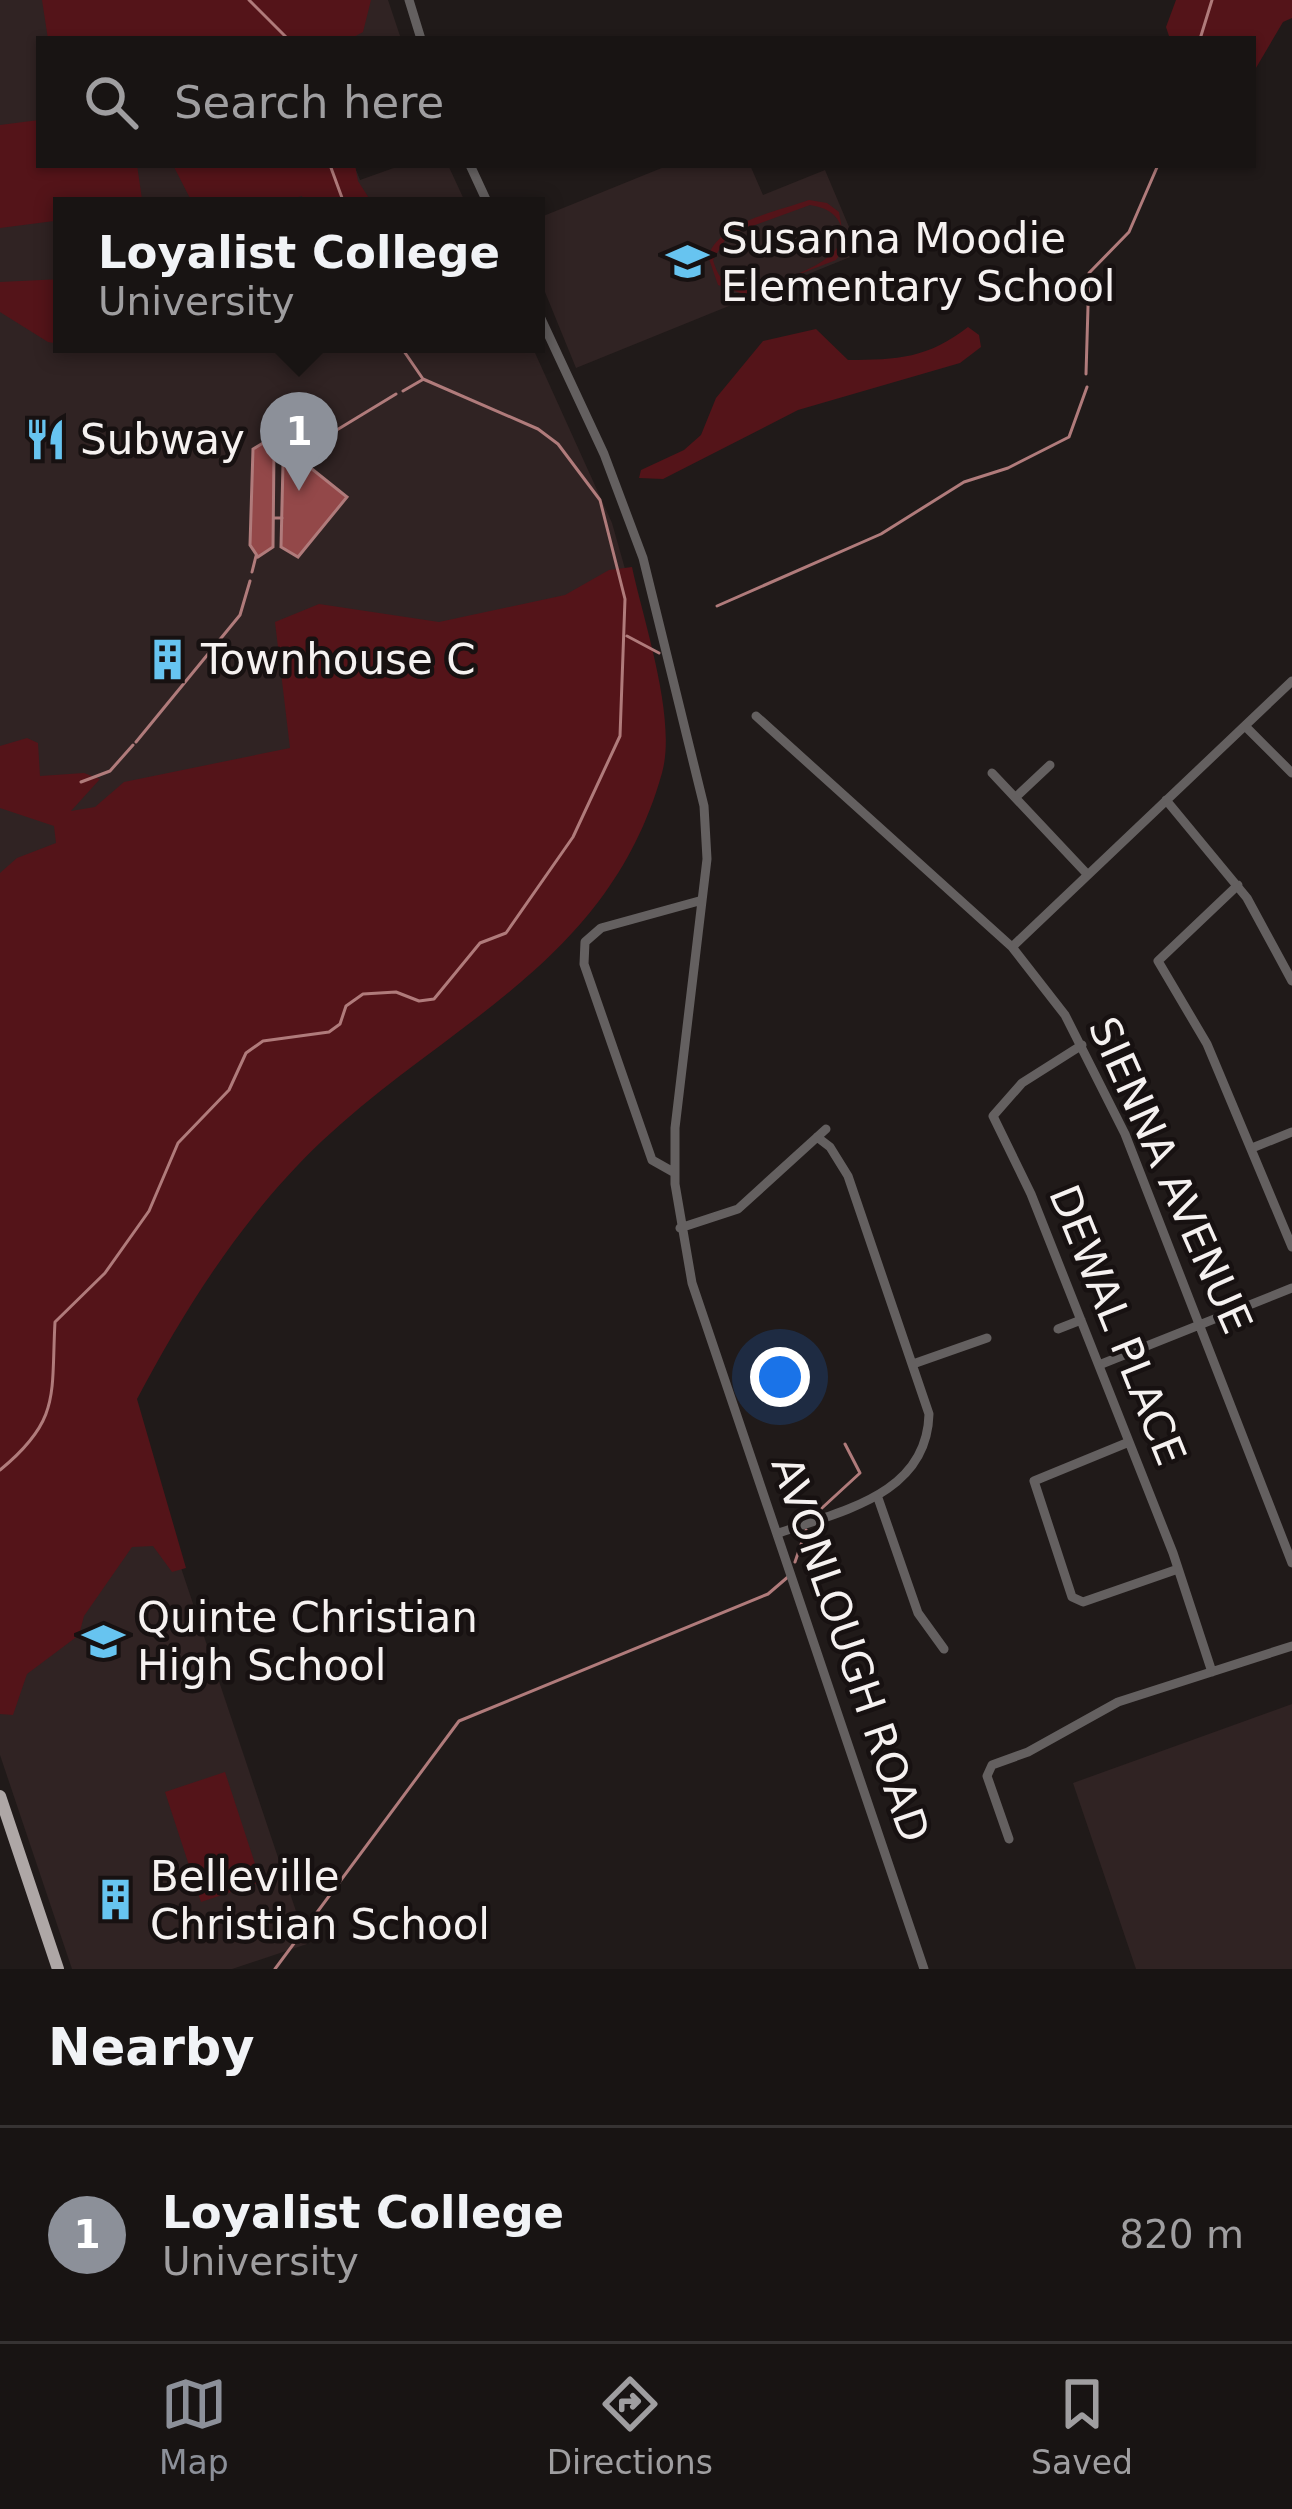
<!DOCTYPE html>
<style>
body{margin:0;font-family:"DejaVu Sans",sans-serif;background:#211d1c;color:#f1f3f6}
.you{position:absolute;left:780px;top:1377px;width:42px;height:42px;margin:-30px;border:9px solid #fff;border-radius:50%;background:#1a73e8;box-shadow:0 0 0 18px #1a73e833}
.badge{display:grid;place-items:center;width:78px;height:78px;border-radius:50%;background:#8c9099;color:#fff;font-size:39px;font-weight:700}
.pin{position:absolute;translate:-50% -99px;filter:drop-shadow(0 3px 6px #0008)}
.pin::after{content:'';position:absolute;top:63px;width:42px;height:36px;background:inherit;clip-path:polygon(0 0,100% 0,50% 100%)}
.popup{position:absolute;left:53px;top:197px;width:492px;height:156px;box-sizing:border-box;display:grid;place-content:center;border-radius:0px;background:#181413;filter:drop-shadow(0 3px 9px #0005);font-size:39px;white-space:nowrap;color:#9f9ea0}
.popup b{font-size:45px;color:#f1f3f6}
.popup::after{content:'';position:absolute;left:50%;top:100%;margin-left:-24px;border:24px solid transparent;border-top-color:#181413}
.list{margin:0;padding:0;list-style:none}
h2{display:flex;justify-content:space-between;align-items:center;height:156px;margin:0;padding:0 48px;font-size:51px}
h2 small{font-size:39px;font-weight:400;color:#9f9ea0}
.list li{display:grid;grid-template-columns:78px 1fr auto;gap:36px;align-items:center;box-sizing:border-box;height:216px;padding:0 48px;border-top:3px solid #363333}
.list b{display:block;font-size:45px;white-space:nowrap}
.list p{margin:0;font-size:39px;white-space:nowrap;color:#9f9ea0}
.list em{font-size:39px;font-style:normal;color:#9f9ea0}
.icon{flex:none;width:66px;height:66px;fill:none;stroke:currentColor;stroke-width:2;stroke-linecap:round;stroke-linejoin:round}
.map{position:relative;flex:none;width:1292px;height:1969px;overflow:hidden}
.search{position:absolute;background:#181413;box-shadow:0 3px 9px #0004;left:36px;right:36px;top:36px;height:132px;display:flex;align-items:center;gap:30px;box-sizing:border-box;padding:0 42px;border-radius:0px;color:#9f9ea0;font-size:45px}
.sheet{height:372px;background:#181413}
nav{display:flex;justify-content:space-around;align-items:center;box-sizing:border-box;height:168px;border-top:3px solid #363333;background:#181413;font-size:33px;color:#9f9ea0}
nav a{display:grid;justify-items:center;gap:6px}
nav .on{color:#8c9099}
.map>svg:first-child{display:block}
</style>
<div class="map">
<svg width="1292" height="1969" viewBox="0 0 1292 1969">
<rect width="100%" height="100%" fill="#201a19"/>
<path fill="#302323" d="M0 0H388L401 39H39V165H354L360 180 402 165H448L467 206H62V344H531L612 523 629 583 0 1007Z
M669 165H750L763 195 825 170 860 253 576 368 536 270V219Z
M98 1320 307 1944 232 1969H72L0 1755V1528Z
M1292 1704V1969H1136L1073 1783Z"/>
<path fill="#541419" fill-rule="evenodd" d="M42 0H371L363 32 350 39H48Z
M1176 0H1292V18L1283 22 1253 73V39H1170L1166 27Z
M39 120V165H137L143 206H62V220L0 228V125Z
M173 165H355L358 181 374 206H306L302 196 266 206H194Z
M809 200 827 203 839 212 845 247 836 260 746 295 718 285 708 256C721 221 776 212 809 200ZM810 205C823 207 836 212 841 226 851 264 777 280 751 290 729 291 719 281 713 260L728 235Z
M62 279 66 345 48 342 0 312V282Z
M968 327 979 335 981 347 960 363 798 410 663 479 639 478 641 470 684 450 701 435 716 398 763 341 816 329 848 360C898 360 928 358 968 327Z
M632 567C644 623 677 719 662 773 609 962 451 1020 322 1141 244 1215 187 1305 137 1399L186 1568 172 1572 153 1546 132 1547 84 1616 79 1635 27 1674 13 1715 0 1714V873L17 858 56 843 54 826 0 808V746L27 738 38 743 40 776 84 773 100 779 71 811 95 807 124 782 290 748 275 622 319 604 439 622 565 595 609 570Z
M225 1772 261 1882 201 1902 165 1792Z"/>
<path fill="#934849" stroke="#b07b7b" stroke-width="3" d="M268 440 274 450 273 547 258 557 250 545 253 449Z
M297 457 347 497 298 557 281 547 283 464Z"/>
<g fill="none" stroke-linecap="round" stroke-linejoin="round">
<path stroke="#b07b7b" stroke-width="3" d="M249 0 288 39
M1200 39 1212 0
M330 165 345 206
M1086 374 1089 273 1129 232 1158 165
M403 391 422 380
M303 461 317 442 396 394
M274 518H282
M252 572 256 556
M717 606 881 534 964 482 1008 468 1069 437 1087 387
M627 636 659 653
M136 742 240 615 250 581
M81 782 110 771 133 745
M0 1470C61 1420 51 1395 55 1322L105 1273 149 1211 178 1143 229 1090 246 1053 263 1041 329 1032 340 1024 346 1006 363 994 396 992 419 1001 434 999 480 943 506 933 573 837 620 736 625 599 600 500 558 444 538 429 423 379 399 344
M810 1519 860 1473 845 1444
M795 1562 806 1530
M275 1969 459 1721 768 1594 789 1576"/>
<path stroke="#646060" stroke-width="9" d="M409 0 421 39
M470 165 489 206
M536 308 604 454 643 558 704 806 707 859 675 1128V1184L692 1283 924 1969
M756 716 1012 947 1065 1015 1125 1134 1292 1563
M1245 726 1292 773
M992 773 1088 875
M1017 796 1050 765
M1166 800 1247 898 1292 981
M1238 885 1158 961 1207 1044 1292 1247
M1012 947 1292 681
M1082 1045 1022 1083 993 1116 1031 1194 1173 1553 1212 1672
M1252 1148 1292 1132
M675 1173 652 1160 584 964 585 942 601 928 699 901
M680 1228 738 1209 826 1129
M1058 1329 1081 1320
M913 1364 987 1338
M1099 1365 1292 1288
M1129 1442 1034 1481 1072 1597 1083 1602 1178 1569
M878 1498 918 1613 944 1649
M779 1533C841 1511 927 1495 929 1414L848 1176 830 1147 817 1137
M1009 1839 987 1776 992 1765 1028 1752 1118 1702 1292 1646"/>
<path stroke="#aea7a6" stroke-width="12" d="M0 1796 58 1969"/>
</g>
<defs>
<symbol id="school-bare" viewBox="-9 -9 18 18"><path d="M0-5L7-2L0 1L-7-2ZM-4 1L0 2.5L4 1V4Q0 6-4 4Z" fill="#67c4f0" stroke="#171111" stroke-width="2.5" paint-order="stroke"/></symbol>
<symbol id="restaurant-bare" viewBox="-9 -9 18 18"><path d="M-5-6h1v4h1v-4h1v4h1v-4h1v5L-1.5 .5V6h-2V.5L-5-1ZM5-6V6H3V1.5H1.5Q1.5-4 5-6Z" fill="#67c4f0" stroke="#171111" stroke-width="2.5" paint-order="stroke"/></symbol>
<symbol id="building-bare" viewBox="-9 -9 18 18"><path d="M-4-6H4V6H1V3H-1V6H-4ZM-2.5-4.3h1.7v1.8h-1.7ZM.8-4.3h1.7v1.8H.8ZM-2.5-1h1.7V.8h-1.7ZM.8-1h1.7V.8H.8Z" fill="#67c4f0" stroke="#171111" stroke-width="2.5" paint-order="stroke"/></symbol>
</defs>
<g fill-rule="evenodd">
<use href="#school-bare" x="658" y="232" width="59" height="59"/>
<use href="#restaurant-bare" x="16" y="410" width="59" height="59"/>
<use href="#building-bare" x="138" y="630" width="59" height="59"/>
<use href="#school-bare" x="74" y="1612" width="59" height="59"/>
<use href="#building-bare" x="86" y="1870" width="59" height="59"/>
</g>
<g text-anchor="middle" stroke-width="9" stroke-linejoin="round" paint-order="stroke">
<g font-size="42" fill="#f5f1f0" stroke="#171111" text-anchor="start">
<text x="721" y="253">Susanna Moodie<tspan x="721" dy="48">Elementary School</tspan></text>
<text x="80" y="454">Subway</text>
<text x="201" y="674">Townhouse C</text>
<text x="137" y="1632">Quinte Christian<tspan x="137" dy="48">High School</tspan></text>
<text x="150" y="1891">Belleville<tspan x="150" dy="48">Christian School</tspan></text>
</g>
<g font-size="42" fill="#f5f1f0" stroke="#171111">
<text transform="translate(1171 1175) rotate(66)" y="15">SIENNA AVENUE</text>
<text transform="translate(1118 1325) rotate(68)" y="15">DEWAL PLACE</text>
<text transform="translate(851 1649) rotate(71)" y="15">AVONLOUGH ROAD</text>
</g>
</g>
</svg>
<div class="you"></div>
<div class="pin badge" style="left:299px;top:491px">1</div>
<div class="popup"><b>Loyalist College</b>University</div>
<div class="search"><svg class="icon" aria-label="search" viewBox="0 0 24 24"><circle cx="10" cy="10" r="6"/><path d="M15 15l6 6"/></svg>Search here</div>
</div>
<section class="sheet">
<h2>Nearby<small></small></h2>
<ul class="list">
<li><span class="badge">1</span><div><b>Loyalist College</b><p>University</p></div><em>820 m</em></li>
</ul>
</section>
<nav>
<a class="on"><svg class="icon" aria-label="map" viewBox="0 0 24 24"><path d="M3 6l6-2 6 2 6-2v14l-6 2-6-2-6 2zM9 4v14M15 6v14"/></svg>Map</a>
<a><svg class="icon" aria-label="directions" viewBox="0 0 24 24"><path d="M12 3l9 9-9 9-9-9zM9 14v-3h6M13 9l2 2-2 2"/></svg>Directions</a>
<a><svg class="icon" aria-label="saved" viewBox="0 0 24 24"><path d="M7 4h10v16l-5-4-5 4z"/></svg>Saved</a>
</nav>
